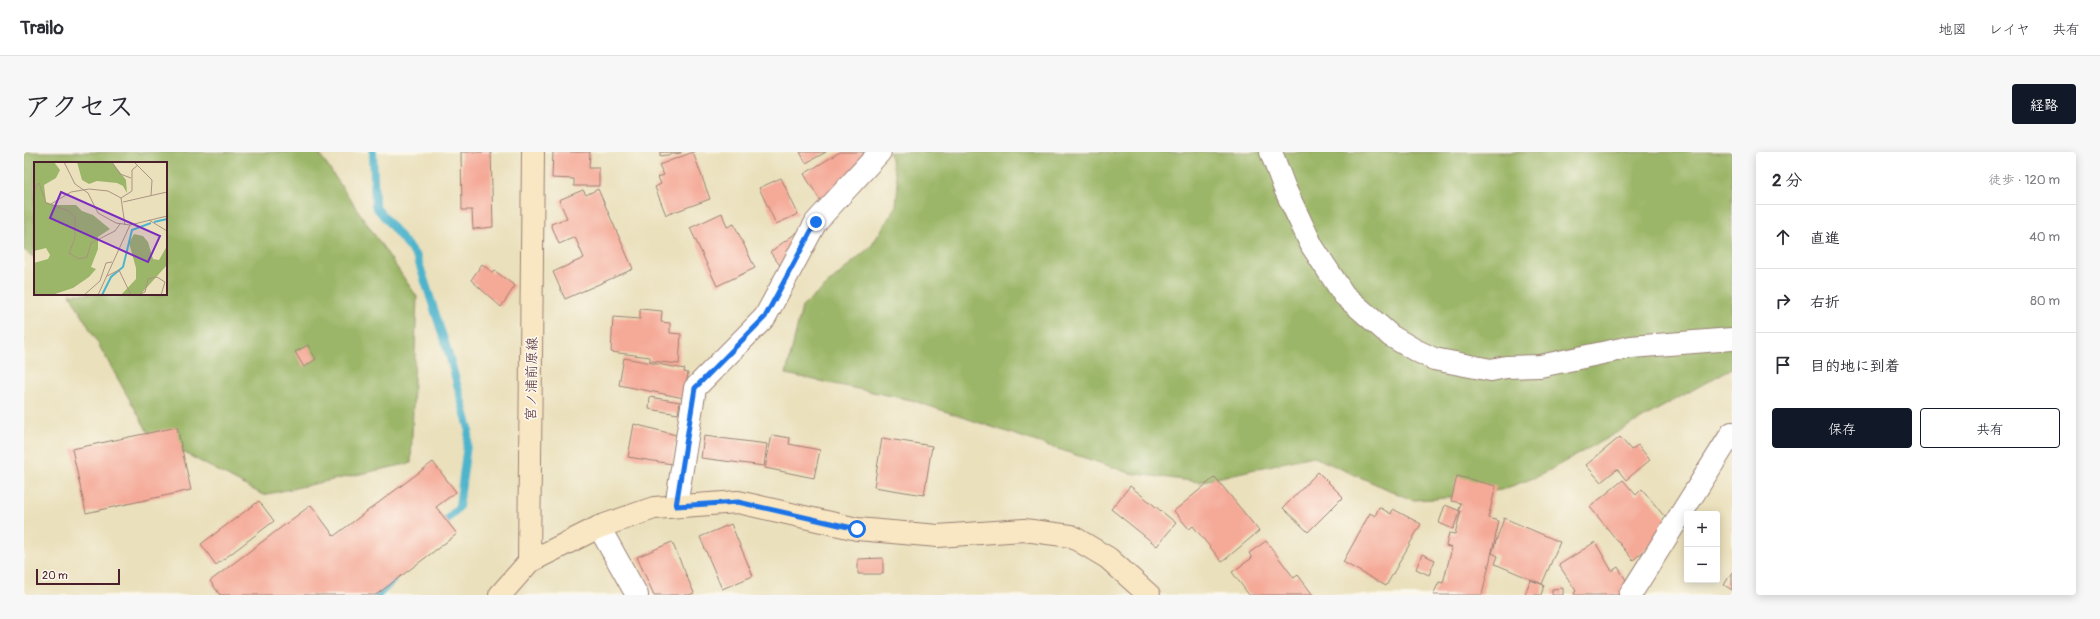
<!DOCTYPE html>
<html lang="ja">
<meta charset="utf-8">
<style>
body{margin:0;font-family:Pangolin,"Klee One",sans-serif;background:#f7f7f7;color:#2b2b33}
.controls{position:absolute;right:12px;bottom:12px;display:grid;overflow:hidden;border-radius:4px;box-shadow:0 2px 10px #0003}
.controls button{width:36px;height:36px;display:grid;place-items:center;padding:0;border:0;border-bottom:1px solid #e1e1e2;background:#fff;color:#2b2b33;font:20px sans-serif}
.scale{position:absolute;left:12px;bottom:10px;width:84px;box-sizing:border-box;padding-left:4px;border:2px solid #4a1f2b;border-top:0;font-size:11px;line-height:14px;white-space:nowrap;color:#4a1f2b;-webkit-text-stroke:3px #fbf7ec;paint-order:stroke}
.stop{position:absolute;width:12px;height:12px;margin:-9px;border:3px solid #1a73e8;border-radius:50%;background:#fff}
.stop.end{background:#1a73e8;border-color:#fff;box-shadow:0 1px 4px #0008}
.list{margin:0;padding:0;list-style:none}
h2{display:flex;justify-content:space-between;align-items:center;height:52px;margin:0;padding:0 16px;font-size:17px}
h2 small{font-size:13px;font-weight:400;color:#7c7c81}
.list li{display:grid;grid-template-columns:26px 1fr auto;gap:12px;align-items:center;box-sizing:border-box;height:64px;padding:0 16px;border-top:1px solid #e1e1e2}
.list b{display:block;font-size:15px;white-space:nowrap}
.list em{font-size:13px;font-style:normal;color:#7c7c81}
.actions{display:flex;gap:8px;padding:12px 16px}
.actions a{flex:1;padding:9px 0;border:1px solid #111827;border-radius:4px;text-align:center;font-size:14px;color:#111827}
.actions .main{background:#111827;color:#fff}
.icon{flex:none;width:22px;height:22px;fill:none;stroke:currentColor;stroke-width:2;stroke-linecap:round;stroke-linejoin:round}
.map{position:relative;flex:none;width:1708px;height:443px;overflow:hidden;border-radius:4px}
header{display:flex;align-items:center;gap:24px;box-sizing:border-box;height:56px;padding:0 20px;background:#fff;border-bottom:1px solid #e1e1e2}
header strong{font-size:19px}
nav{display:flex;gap:22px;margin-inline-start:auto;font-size:14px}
.intro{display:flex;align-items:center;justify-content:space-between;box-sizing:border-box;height:96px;padding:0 24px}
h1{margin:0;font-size:28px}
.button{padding:10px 18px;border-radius:4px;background:#111827;color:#fff;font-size:14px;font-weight:700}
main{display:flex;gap:24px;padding:0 24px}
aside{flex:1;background:#fff;border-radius:4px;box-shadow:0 2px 10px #0003}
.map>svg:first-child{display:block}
</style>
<header>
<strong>Trailo</strong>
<nav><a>地図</a><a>レイヤ</a><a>共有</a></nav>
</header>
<div class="intro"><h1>アクセス</h1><a class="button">経路</a></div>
<main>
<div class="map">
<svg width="1708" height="443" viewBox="0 0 1708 443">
<rect width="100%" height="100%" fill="#fbf7ec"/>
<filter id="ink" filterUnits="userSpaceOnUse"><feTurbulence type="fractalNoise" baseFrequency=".025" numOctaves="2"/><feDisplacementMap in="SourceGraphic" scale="8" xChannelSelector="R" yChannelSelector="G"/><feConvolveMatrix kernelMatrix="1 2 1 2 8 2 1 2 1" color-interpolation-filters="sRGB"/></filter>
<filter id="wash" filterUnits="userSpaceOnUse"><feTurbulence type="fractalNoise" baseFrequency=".012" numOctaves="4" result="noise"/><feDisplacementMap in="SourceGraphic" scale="16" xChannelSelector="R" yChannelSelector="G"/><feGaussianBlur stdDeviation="0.9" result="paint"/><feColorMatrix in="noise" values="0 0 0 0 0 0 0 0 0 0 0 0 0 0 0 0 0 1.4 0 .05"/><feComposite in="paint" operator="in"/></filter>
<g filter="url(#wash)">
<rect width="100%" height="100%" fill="#eae0bc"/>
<path fill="#9bb668" stroke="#726a4a" d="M0 0H294L393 145 387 311 239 343 125 282 46 142H142V11H11V106L0 98Z
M865 0H1708V216L1515 324 1477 338 1412 347 1388 348 1288 304 1175 330 1106 321 887 248 762 222 778 155 848 93 872 54 874 32Z"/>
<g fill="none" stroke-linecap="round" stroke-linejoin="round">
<path stroke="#4eb4cc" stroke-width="8" d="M349 0 351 54 393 105 426 206 445 277 435 355 415 376
M354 443 369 428"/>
</g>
<g id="blocks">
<path fill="#f5a997" d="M437 0H467L469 75 449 77 448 58H438Z
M529 0H566L565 16H575V34H550V27L528 26Z
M636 0H657V1L636 4Z
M669 0 686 47 642 63 631 35 637 32 634 25 640 23 635 13Z
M776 0H802L782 11Z
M816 0H842L837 4 849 23 805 63 780 22Z
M757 26 774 62 752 72 735 36Z
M574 37 609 117 541 147 529 120 560 106 551 85 535 92 527 72 543 66 535 48 559 38 562 43Z
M698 61 703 75 710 72 731 116 693 134 666 76Z
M779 76 761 120 746 100Z
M458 112 469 121 471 119 491 134 477 155 447 128Z
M616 157 638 159 637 170 646 171V181L657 182 655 212 626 209V205L587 200 589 165 616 167Z
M284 193 292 207 280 215 271 200Z
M600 206 661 217 660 220 664 221 660 246 595 233Z
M626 245 656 250 654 262 625 257Z
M610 272 652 283 648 312 604 305Z
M153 275 167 338 62 361 48 297Z
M748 283 766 286 765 292 796 298 790 326 741 316Z
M680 284 743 292 740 314 677 306Z
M1596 285 1607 298 1614 293 1626 308 1602 328 1593 317 1577 330 1562 313Z
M858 286 908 294 900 343 850 335Z
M409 310 432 340 412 355 433 382 352 443H196L186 429 287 353 310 384Z
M1294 320 1319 345 1284 380 1259 356Z
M1433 324 1472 334 1464 366 1475 369 1458 443H1409L1415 430 1419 431 1428 396 1422 394 1425 381 1431 382 1437 359 1435 358 1437 351 1427 349Z
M1191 325 1235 379 1198 410 1169 374 1165 377 1150 359Z
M1599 328 1612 343 1618 337 1649 375 1609 408 1566 355Z
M1106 334 1152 371 1133 394 1087 357Z
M235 349 250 369 192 413 177 392Z
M1421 353 1436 359 1429 377 1415 371Z
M1355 355 1367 362 1369 357 1397 372 1362 434 1319 410 1346 361 1351 364Z
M1480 366 1536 390 1518 432 1471 412 1474 404 1468 401Z
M707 372 729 424 698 437 676 385Z
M1242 389 1270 426 1274 423 1289 443H1225L1208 420 1228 406 1225 401Z
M648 390 670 441 665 443H630L613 405Z
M1571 390 1588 419 1594 415 1611 443H1551L1550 441 1552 439 1535 413Z
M1398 402 1411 408 1405 423 1392 417Z
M859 406V422H834V407Z
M1708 420V438L1700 433Z
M1506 428 1520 433 1517 443H1501Z
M1539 436V443H1528V437Z"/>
</g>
</g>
<g filter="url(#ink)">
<use href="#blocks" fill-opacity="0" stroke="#9a8074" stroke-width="1"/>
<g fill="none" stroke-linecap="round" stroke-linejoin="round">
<defs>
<path id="street" d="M1247 0 1261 37 1288 94 1320 143 1367 184 1391 198 1410 207 1467 218 1482 215 1516 214 1607 195 1708 187
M652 354 671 236 741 165 792 70 856 0
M575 375 613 443
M1606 443 1708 281"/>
<path id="secondary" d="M505 410 575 375 630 356 714 350 833 377 914 384 1000 378 1047 384 1084 406 1125 443
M476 443 505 410 509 0"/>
</defs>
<use href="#street" stroke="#9a8074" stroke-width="24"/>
<use href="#secondary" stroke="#9a8074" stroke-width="24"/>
<use href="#street" stroke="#fff" stroke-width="22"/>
<use href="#secondary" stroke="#f9e7c3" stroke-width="22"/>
</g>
</g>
<g fill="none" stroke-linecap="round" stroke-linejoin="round" filter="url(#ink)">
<path stroke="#1a73e8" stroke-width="5" d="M792 70 741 165 671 236 652 354 714 350 833 377"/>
</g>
<g text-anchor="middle" stroke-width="3.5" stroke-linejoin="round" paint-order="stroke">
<g font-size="14" fill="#4a1f2b" stroke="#fbf7ec">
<text transform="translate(507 227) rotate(-89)" y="5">宮ノ浦前原線</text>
</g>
</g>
<g transform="translate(10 10)">
<rect width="133" height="133" fill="#eae0bc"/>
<path d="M0 0H20L26 8 22 16 10 23 12 40 21 43H42L48 49 59 53 76 67 64 75V87L57 105 62 107 55 115 39 126 21 132 0 133V101L14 97 16 93 12 86 0 89ZM43 0H78L92 18 93 31 89 24 83 21 63 19 55 22 48 18ZM100 72 109 74 114 80 119 97 125 98 133 84V103L106 133H87L102 117V106L95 81Z" fill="#9bb668"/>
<path fill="none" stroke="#4eb4cc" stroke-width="2" d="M120 60 133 57M68 133 77 115 89 105 98 68 117 61"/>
<path fill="none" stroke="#aa9382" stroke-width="1" d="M30 0 41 22 54 31 64 51 82 61 96 63M78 0 86 12 97 16M100 0 118 18 117 34M87 36 98 29V8L104 3M87 36 91 63M89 40 133 30M17 42 37 30 55 27 74 29 87 36M0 48 1 25 5 21 12 41 35 49 41 55V76L35 91 45 97 53 95 57 81 81 69 86 62M115 58 133 69M73 114 85 108 97 133M50 133 66 119 72 101 78 100M64 133 96 63 133 54M104 133 111 130 114 117 123 115 131 120 127 133"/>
<path fill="#7b2cbf" fill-opacity="0.15" stroke="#7b2cbf" stroke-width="2" d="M27 30 126 74 114 100 16 56Z"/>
<rect width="133" height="133" fill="none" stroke="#4a1f2b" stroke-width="2"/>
</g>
</svg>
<div class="controls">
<button>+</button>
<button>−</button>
</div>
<div class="scale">20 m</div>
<div class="stop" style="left:833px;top:377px"></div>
<div class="stop end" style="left:792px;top:70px"></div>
</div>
<aside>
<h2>2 分<small>徒歩 · 120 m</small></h2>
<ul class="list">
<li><svg class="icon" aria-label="ahead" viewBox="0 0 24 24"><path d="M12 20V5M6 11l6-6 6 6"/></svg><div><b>直進</b></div><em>40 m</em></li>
<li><svg class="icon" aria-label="right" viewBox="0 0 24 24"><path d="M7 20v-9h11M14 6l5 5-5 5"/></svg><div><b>右折</b></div><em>80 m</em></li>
<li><svg class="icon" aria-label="arrive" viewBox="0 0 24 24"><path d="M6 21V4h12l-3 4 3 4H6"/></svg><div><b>目的地に到着</b></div></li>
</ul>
<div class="actions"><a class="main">保存</a><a>共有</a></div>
</aside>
</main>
